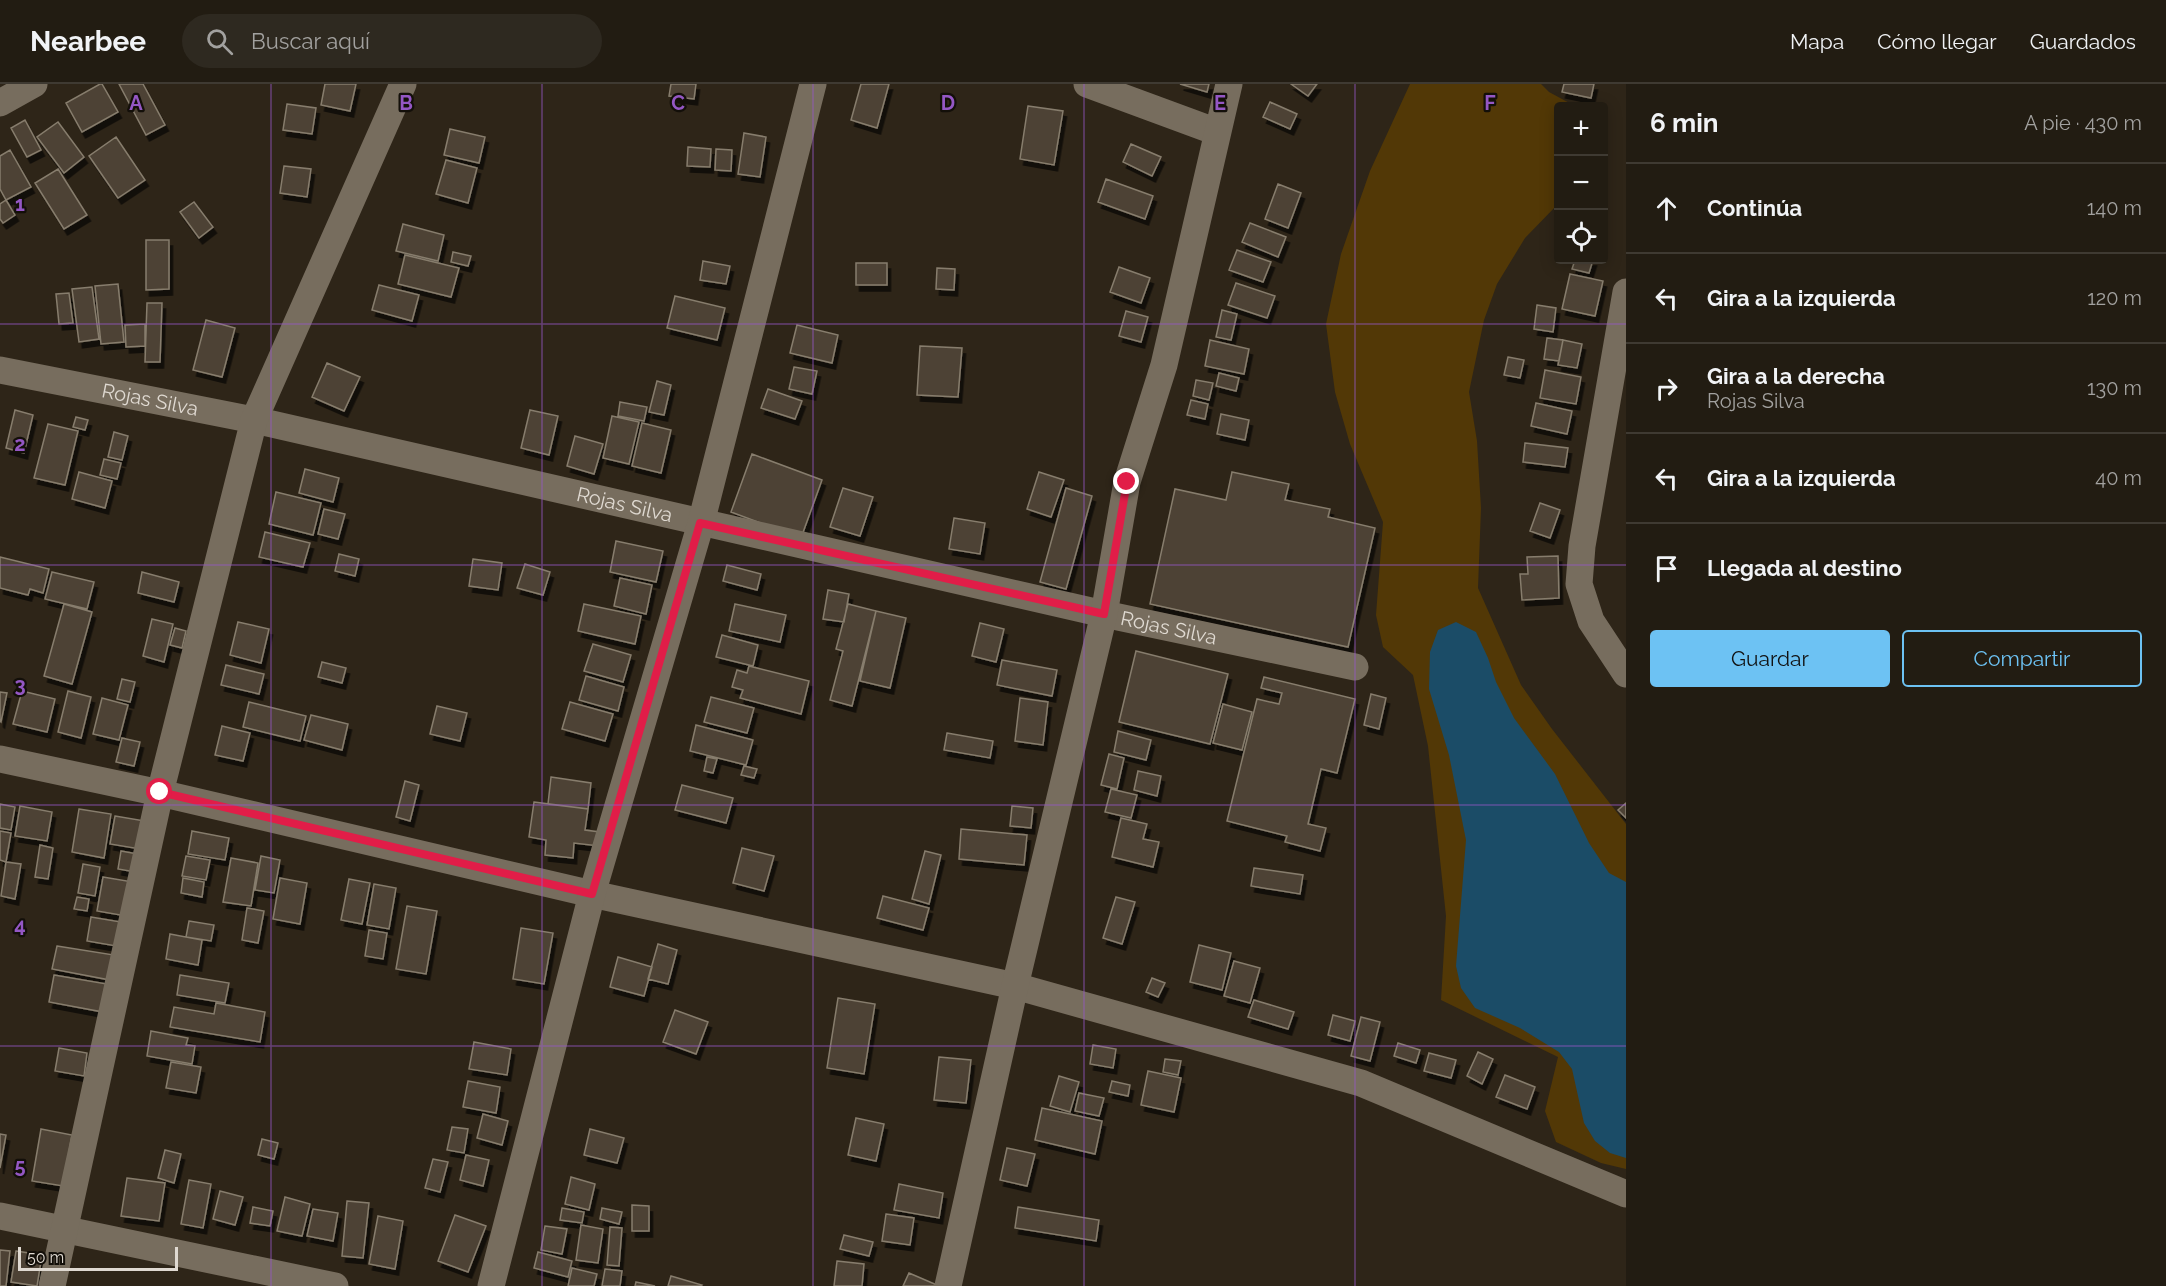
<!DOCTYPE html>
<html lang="es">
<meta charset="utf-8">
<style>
body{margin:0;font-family:Raleway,sans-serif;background:#2e2920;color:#f1f3f6}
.controls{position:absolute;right:18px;top:18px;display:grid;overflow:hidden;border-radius:6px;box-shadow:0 3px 15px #0003}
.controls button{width:54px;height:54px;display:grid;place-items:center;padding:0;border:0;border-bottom:2px solid #3f3a32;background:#221c12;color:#f1f3f6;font:30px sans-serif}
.scale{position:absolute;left:18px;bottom:15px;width:160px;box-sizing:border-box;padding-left:6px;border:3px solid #dfd9d1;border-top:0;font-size:16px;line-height:21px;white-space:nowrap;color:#dfd9d1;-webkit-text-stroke:4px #130f09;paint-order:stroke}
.stop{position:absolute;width:18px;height:18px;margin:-14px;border:4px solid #e11d48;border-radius:50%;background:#fff}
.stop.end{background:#e11d48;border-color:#fff;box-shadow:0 2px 6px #0008}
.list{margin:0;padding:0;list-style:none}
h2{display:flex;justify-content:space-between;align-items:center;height:78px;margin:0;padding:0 24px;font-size:26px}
h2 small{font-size:20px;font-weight:400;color:#a2a19f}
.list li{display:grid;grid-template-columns:39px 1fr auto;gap:18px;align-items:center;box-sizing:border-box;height:90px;padding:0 24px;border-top:2px solid #3f3a32}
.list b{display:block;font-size:22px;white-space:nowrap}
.list p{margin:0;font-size:20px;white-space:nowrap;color:#a2a19f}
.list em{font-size:20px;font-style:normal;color:#a2a19f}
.actions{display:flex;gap:12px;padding:18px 24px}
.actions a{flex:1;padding:14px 0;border:2px solid #6dc2f3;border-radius:6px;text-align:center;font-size:21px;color:#6dc2f3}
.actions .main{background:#6dc2f3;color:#111}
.icon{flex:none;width:33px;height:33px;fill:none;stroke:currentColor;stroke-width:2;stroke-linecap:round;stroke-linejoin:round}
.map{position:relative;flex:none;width:1626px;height:1202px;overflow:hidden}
header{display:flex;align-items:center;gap:36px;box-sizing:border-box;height:84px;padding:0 30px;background:#221c12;border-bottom:2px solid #3f3a32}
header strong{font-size:28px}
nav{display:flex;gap:33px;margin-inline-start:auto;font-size:21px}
.search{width:420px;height:54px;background:#2e2920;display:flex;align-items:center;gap:15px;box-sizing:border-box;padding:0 21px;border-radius:33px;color:#a2a19f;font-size:22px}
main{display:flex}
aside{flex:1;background:#221c12}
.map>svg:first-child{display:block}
</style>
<header>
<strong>Nearbee</strong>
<div class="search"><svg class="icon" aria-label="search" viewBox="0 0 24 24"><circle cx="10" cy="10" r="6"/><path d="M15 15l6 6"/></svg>Buscar aquí</div>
<nav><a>Mapa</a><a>Cómo llegar</a><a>Guardados</a></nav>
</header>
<main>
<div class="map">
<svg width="1626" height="1202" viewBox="0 0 1626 1202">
<defs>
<filter id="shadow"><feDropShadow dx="3.5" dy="6" stdDeviation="0" flood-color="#0009"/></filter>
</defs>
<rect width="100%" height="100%" fill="#2e2518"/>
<path fill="#523806" d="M1410 0H1541L1549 8 1575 22H1558V120L1525 154 1497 200 1484 236 1469 308 1477 357 1481 424 1478 504 1521 601 1552 645 1626 740V1085L1601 1079 1556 1058 1545 1027 1558 973 1441 916 1446 832 1428 662 1413 591 1383 563 1376 531 1383 438 1350 360 1335 308 1326 240 1341 170 1370 87Z"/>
<path fill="#1b4c67" d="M1456 538 1476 548 1488 574 1496 598 1514 634 1555 690 1589 759 1609 789 1626 798V1074L1610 1069 1595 1057 1584 1039 1572 985 1559 968 1520 944 1475 924 1461 904 1456 882 1466 756 1449 671 1429 605 1430 568 1438 546Z"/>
<path fill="#4d4335" stroke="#877d6d" stroke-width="1.5" filter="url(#shadow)" d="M100 0H102L118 28 82 48 66 19Z
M119 0H143L165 41 146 51Z
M325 0H356L350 27 321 21Z
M671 0H696L694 15 669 12Z
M861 0H889L877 44 851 36Z
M1180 0H1209L1207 8Z
M1291 0H1317L1308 12Z
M1564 0H1594L1591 14 1562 8Z
M1270 18 1297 30 1290 45 1263 33Z
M287 20 316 24 312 50 283 46Z
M1028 22 1063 27 1054 81 1020 75Z
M25 36 41 66 27 73 11 44Z
M58 38 84 73 64 89 37 53Z
M450 45 485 53 479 79 444 71Z
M744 49 766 53 760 93 738 90Z
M116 53 145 96 118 114 89 72Z
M1131 60 1161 73 1152 92 1123 78Z
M688 63 711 65 710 83 687 82Z
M716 65 732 66 731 87 715 86Z
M10 66 31 103 6 116 0 105V72Z
M446 76 477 84 468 119 436 110Z
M284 82 311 85 307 113 280 109Z
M58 85 87 131 64 145 35 99Z
M1106 95 1153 112 1145 135 1098 118Z
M1278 100 1301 109 1288 144 1265 135Z
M6 116 15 131 3 139 0 135V120Z
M194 118 213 143 199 154 180 128Z
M1250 139 1286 153 1278 173 1242 158Z
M403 140 444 151 438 177 396 167Z
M146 156H169V205L146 206Z
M1237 166 1271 178 1263 198 1229 186Z
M453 168 471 172 468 182 451 178Z
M405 171 459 184 451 213 398 200Z
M1575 176H1593L1589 189 1572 185Z
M703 177 730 182 726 200 700 196Z
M856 179H887V201H856Z
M1119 183 1150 194 1141 219 1110 208Z
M937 184 955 185 954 206 936 205Z
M1570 190 1603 197 1595 232 1562 225Z
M1236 199 1275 212 1267 234 1228 221Z
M118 200 124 258 101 260 95 202Z
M379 201 419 211 412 237 372 226Z
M92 203 99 255 79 258 72 205Z
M69 209 73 239 59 240 56 210Z
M675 212 725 224 717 256 667 244Z
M147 219H162L160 278H145Z
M1537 221 1556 224 1553 248 1534 245Z
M1222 226 1237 230 1231 256 1216 253Z
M1126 227 1148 233 1141 258 1119 252Z
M206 236 235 244 222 293 193 286Z
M145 240V262L126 263 125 241Z
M797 241 838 251 832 279 790 269Z
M1547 254 1563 256 1559 277 1544 275Z
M1210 256 1249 265 1244 290 1205 282Z
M1563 256 1582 260 1577 284 1558 281Z
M920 262 962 264 958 313 917 311Z
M1508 273 1524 276 1520 294 1504 291Z
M327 279 360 293 344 327 312 313Z
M794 283 817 287 812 310 789 305Z
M1545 286 1581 293 1576 320 1540 314Z
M1219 289 1239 294 1236 307 1216 302Z
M1196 296 1213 299 1209 316 1193 312Z
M657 297 671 301 664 331 649 328Z
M768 305 802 317 795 335 761 324Z
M1191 316 1208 320 1205 335 1187 331Z
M620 318 647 323 644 337 618 332Z
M1536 319 1572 327 1567 350 1531 342Z
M15 326 33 331 24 369 6 364Z
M530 326 558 332 549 371 521 364Z
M1221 330 1249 336 1245 356 1217 350Z
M612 332 639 338 629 380 603 374Z
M76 333 88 336 85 346 73 343Z
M642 339 671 346 661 389 632 382Z
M48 340 78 347 65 401 34 394Z
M114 348 128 352 122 376 108 373Z
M575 352 603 360 594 390 567 382Z
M1525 359 1568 364 1565 383 1523 378Z
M752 370 822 396 801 454 731 428Z
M104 375 121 379 117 395 100 391Z
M305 385 339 394 333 418 299 409Z
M79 388 112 397 105 424 72 415Z
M1039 388 1064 396 1051 433 1027 425Z
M1232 388 1289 400 1285 416 1330 425 1328 433 1375 444 1348 563 1150 520 1175 405 1226 416Z
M843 404 873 413 860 452 830 443Z
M1066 404 1092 412 1066 505 1040 498Z
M276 408 321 419 313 451 269 440Z
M1540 419 1560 426 1550 454 1530 447Z
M324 425 345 430 338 455 318 450Z
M954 434 985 439 980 470 949 465Z
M265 448 310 459 303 483 259 473Z
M616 457 663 467 656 498 610 488Z
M339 470 359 475 355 492 335 487Z
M1558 472 1559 514 1522 516 1520 490H1528L1527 473Z
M0 473 49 485 43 509 30 505 28 511 0 504Z
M473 475 502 479 498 506 469 502Z
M525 480 550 488 543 511 517 504Z
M727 481 761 490 757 506 723 497Z
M52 488 94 498 87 525 45 515Z
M142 488 179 498 174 518 138 509Z
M620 494 652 501 646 530 614 522Z
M828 506 849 510 844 538 823 535Z
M64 520 92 528 72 600 44 592Z
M584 520 641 532 635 560 578 547Z
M735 520 786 531 780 558 729 547Z
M848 520 876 527 852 622 830 616 843 567 836 565Z
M876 527 906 534 890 604 860 597Z
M152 535 173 540 164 578 143 572Z
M238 538 269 545 261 579 230 571Z
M980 539 1004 545 996 578 972 572Z
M175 544 186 547 182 564 170 561Z
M722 551 758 561 753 582 716 573Z
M593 560 631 571 623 598 584 587Z
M1136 567 1228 590 1210 660 1119 638Z
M1002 576 1057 586 1052 612 997 601Z
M322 578 346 584 342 599 318 593Z
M226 581 264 590 259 610 221 601Z
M749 582 809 597 801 630 740 614 743 606 732 603 737 586 747 589Z
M586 592 624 603 618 627 579 616Z
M1264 593 1355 615 1337 689 1321 685 1308 740 1326 744 1320 767 1285 758 1287 752 1227 737 1257 615 1279 620 1282 609 1261 604Z
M122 595 135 598 130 618 117 615Z
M22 607 55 615 47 648 13 640Z
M68 607 91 613 81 654 58 648Z
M0 608 7 609 1 638 0 637Z
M1371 610 1386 614 1379 645 1364 641Z
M711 613 754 624 747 649 704 638Z
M102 614 128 621 119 656 93 650Z
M1020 614 1048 618 1043 661 1015 657Z
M249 618 306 632 300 657 243 643Z
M570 618 613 630 605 657 562 645Z
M1223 620 1252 628 1242 666 1213 659Z
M437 622 467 629 460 657 430 650Z
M311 631 348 640 342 666 304 656Z
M696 641 753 656 746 681 690 667Z
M222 642 250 649 243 677 215 671Z
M1118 647 1151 656 1146 676 1114 668Z
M947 649 993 657 990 674 944 666Z
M122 654 140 658 134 682 116 678Z
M1109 670 1124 674 1117 705 1101 701Z
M707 673 717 675 713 689 704 687Z
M744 682 757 685 754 694 741 691Z
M1138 687 1161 692 1157 712 1134 706Z
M551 693 591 699 588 725 548 720Z
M405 697 419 701 410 737 396 733Z
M682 701 733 714 726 739 675 726Z
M1111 705 1137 711 1131 734 1105 728Z
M534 718 588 725 585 746 600 748 599 762 574 759 573 774 545 771 546 756 529 753Z
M1626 719V734L1618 726Z
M0 720 15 723 11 746 0 744Z
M20 722 52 728 47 757 15 752Z
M1012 722 1033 724 1031 744 1010 742Z
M79 725 111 730 104 774 72 768Z
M115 732 145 737 140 765 110 760Z
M1121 734 1147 740 1143 755 1159 758 1153 783 1112 773Z
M961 745 1027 751 1024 781 959 775Z
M0 747 11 749 6 778 0 776Z
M192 747 229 754 225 776 188 770Z
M40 761 53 764 48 795 35 793Z
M742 764 774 772 764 807 733 799Z
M121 767 138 770 135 788 118 785Z
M925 767 941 771 929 820 912 815Z
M186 772 210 776 206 796 182 792Z
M261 772 280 776 274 809 255 806Z
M231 774 258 779 251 822 223 818Z
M6 778 21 780 15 815 1 812Z
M83 780 100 783 95 812 78 809Z
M1254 784 1303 791 1300 810 1251 802Z
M103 793 133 798 126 832 97 827Z
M183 794 204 798 202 813 181 809Z
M280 794 307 799 300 840 273 835Z
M349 795 370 799 362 840 341 836Z
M374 800 396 804 389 845 367 841Z
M883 812 929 824 923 846 877 834Z
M77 813 89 815 87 827 74 825Z
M1116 813 1135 818 1122 860 1103 854Z
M407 822 437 827 426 890 396 885Z
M247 824 264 827 258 859 242 856Z
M91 833 127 839 122 863 87 857Z
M189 837 214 841 211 857 186 853Z
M521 844 553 849 544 900 513 895Z
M369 846 387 849 383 875 365 872Z
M170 850 202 856 198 881 166 875Z
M658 860 677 866 668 900 648 895Z
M1199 861 1231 869 1222 906 1190 898Z
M57 862 114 871 110 896 52 885Z
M618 873 652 883 644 912 610 903Z
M1234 877 1260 884 1250 919 1224 912Z
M54 891 107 900 103 928 49 918Z
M180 891 229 899 225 919 177 911Z
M1152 894 1165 899 1158 913 1146 908Z
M838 914 875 920 864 990 827 984Z
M1254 916 1294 928 1288 945 1248 933Z
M216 919 265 928 260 958 170 943 174 923 214 930Z
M675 926 708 938 696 970 663 958Z
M1333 931 1355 937 1350 957 1328 951Z
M1361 933 1380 938 1370 977 1351 972Z
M151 947 188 954 186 961 195 962 192 980 147 972Z
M474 958 511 965 507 991 469 985Z
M1398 959 1420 966 1416 979 1394 972Z
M1093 961 1116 965 1113 984 1090 980Z
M59 964 87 969 84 992 55 987Z
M1478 968 1493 975 1482 1000 1467 992Z
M1429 969 1456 976 1451 994 1424 987Z
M939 973 971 976 966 1019 934 1016Z
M1165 975 1181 977 1178 991 1163 988Z
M171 978 201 983 196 1009 166 1004Z
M1148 987 1181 994 1174 1028 1141 1021Z
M1505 991 1535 1003 1527 1025 1496 1013Z
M1059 992 1079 998 1070 1028 1050 1022Z
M468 997 500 1003 496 1029 463 1023Z
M1112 997 1130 1001 1128 1012 1109 1008Z
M1079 1009 1104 1014 1099 1032 1075 1027Z
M1042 1024 1102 1037 1095 1070 1035 1056Z
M483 1030 508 1037 502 1061 477 1054Z
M856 1034 884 1040 876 1077 848 1071Z
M452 1043 468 1045 464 1069 447 1066Z
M41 1045 72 1051 63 1102 32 1097Z
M590 1045 624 1054 617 1079 584 1071Z
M0 1050 6 1051 0 1084Z
M262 1055 278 1059 274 1075 258 1071Z
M1007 1064 1035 1070 1027 1102 1000 1096Z
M165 1066 181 1070 174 1099 158 1094Z
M466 1071 489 1076 483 1102 460 1096Z
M433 1075 448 1078 440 1108 425 1104Z
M571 1093 595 1100 589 1126 565 1120Z
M127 1094 165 1099 159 1137 121 1132Z
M189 1096 211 1100 203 1144 181 1140Z
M899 1100 943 1109 939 1134 894 1126Z
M220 1107 243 1113 235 1141 213 1135Z
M285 1113 310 1120 302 1152 277 1147Z
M347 1117 369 1119 363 1174 342 1172Z
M632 1121 649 1122V1147H632Z
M253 1123 273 1127 270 1142 250 1139Z
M1018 1123 1099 1136 1096 1157 1015 1144Z
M562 1124 584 1128 582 1139 560 1136Z
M602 1124 622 1128 619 1140 600 1135Z
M313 1125 338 1129 333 1157 307 1152Z
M886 1130 914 1134 910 1161 882 1157Z
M455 1131 486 1142 468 1188 438 1177Z
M378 1132 403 1137 395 1185 369 1180Z
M581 1141 603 1145 598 1179 576 1176Z
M545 1142 567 1145 562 1170 541 1166Z
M610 1143 622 1144 619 1182 607 1181Z
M844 1151 873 1158 869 1172 840 1165Z
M0 1166 10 1167 6 1202H0Z
M16 1167 42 1171 37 1202 11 1198Z
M538 1168 572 1177 568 1193 534 1184Z
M837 1177 864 1180 862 1202H834Z
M572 1184 597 1190 594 1202H568Z
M605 1185 622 1187 620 1202H602Z
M909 1189 937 1201V1202H903Z
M671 1192 702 1201 701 1202H668Z
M636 1198 655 1202H635Z"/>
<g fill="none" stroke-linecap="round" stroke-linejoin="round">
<g stroke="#776d5e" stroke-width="27">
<path d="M1087 0 1217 48"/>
<path d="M0 19 34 0"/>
<path d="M1626 208 1582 462 1579 500 1591 537 1626 590"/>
<path id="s1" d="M0 286 254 336 1104 530 1355 583"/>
<path d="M0 675 160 709 592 810 1015 902 1361 999 1626 1110"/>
<path d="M0 1132 335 1202"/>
<path d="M52 1202 160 709 254 336 403 0"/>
<path d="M491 1202 592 810 701 439 813 0"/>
<path d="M948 1202 1015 902 1104 530 1127 398 1164 281 1229 0"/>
</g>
</g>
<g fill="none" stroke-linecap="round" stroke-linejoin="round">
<path stroke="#e11d48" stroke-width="8" d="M160 708 592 810 700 439 1104 530 1127 398"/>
</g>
<path fill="none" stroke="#9457c4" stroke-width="1.5" stroke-opacity="0.55" d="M271 0V1202M542 0V1202M813 0V1202M1084 0V1202M1355 0V1202M0 240H1626M0 481H1626M0 721H1626M0 962H1626"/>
<g text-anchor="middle" stroke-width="4.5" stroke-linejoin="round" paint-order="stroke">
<g font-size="20" fill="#dfd9d1" stroke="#130f09">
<text dy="7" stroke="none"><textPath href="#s1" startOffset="153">Rojas Silva</textPath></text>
<text dy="7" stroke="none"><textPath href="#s1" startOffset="639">Rojas Silva</textPath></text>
<text dy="7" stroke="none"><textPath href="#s1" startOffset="1197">Rojas Silva</textPath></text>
</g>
</g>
<g font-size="20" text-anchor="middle" font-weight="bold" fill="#9457c4" stroke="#130f09" stroke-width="4.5" stroke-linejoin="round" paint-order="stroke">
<text x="136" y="26">A</text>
<text x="406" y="26">B</text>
<text x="678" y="26">C</text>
<text x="948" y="26">D</text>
<text x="1220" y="26">E</text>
<text x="1490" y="26">F</text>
<text x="20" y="127">1</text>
<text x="20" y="367">2</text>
<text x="20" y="608">3</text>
<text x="20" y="848">4</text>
<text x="20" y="1089">5</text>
</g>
</svg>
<div class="controls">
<button>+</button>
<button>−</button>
<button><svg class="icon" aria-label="locate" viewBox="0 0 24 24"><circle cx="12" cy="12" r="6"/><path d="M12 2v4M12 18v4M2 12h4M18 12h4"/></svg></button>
</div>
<div class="scale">50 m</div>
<div class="stop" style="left:160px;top:708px"></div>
<div class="stop end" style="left:1127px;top:398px"></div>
</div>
<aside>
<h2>6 min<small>A pie · 430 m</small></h2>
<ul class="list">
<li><svg class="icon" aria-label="ahead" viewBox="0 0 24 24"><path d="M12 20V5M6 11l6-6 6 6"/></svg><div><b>Continúa</b></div><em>140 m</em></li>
<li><svg class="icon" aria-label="left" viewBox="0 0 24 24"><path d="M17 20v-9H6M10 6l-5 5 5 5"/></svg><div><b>Gira a la izquierda</b></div><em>120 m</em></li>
<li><svg class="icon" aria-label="right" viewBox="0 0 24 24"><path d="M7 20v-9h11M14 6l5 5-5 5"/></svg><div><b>Gira a la derecha</b><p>Rojas Silva</p></div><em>130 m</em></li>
<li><svg class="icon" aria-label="left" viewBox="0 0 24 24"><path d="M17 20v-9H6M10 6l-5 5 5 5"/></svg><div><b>Gira a la izquierda</b></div><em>40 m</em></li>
<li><svg class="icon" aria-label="arrive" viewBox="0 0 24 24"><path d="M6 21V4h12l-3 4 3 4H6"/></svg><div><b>Llegada al destino</b></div></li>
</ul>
<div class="actions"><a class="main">Guardar</a><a>Compartir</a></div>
</aside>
</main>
